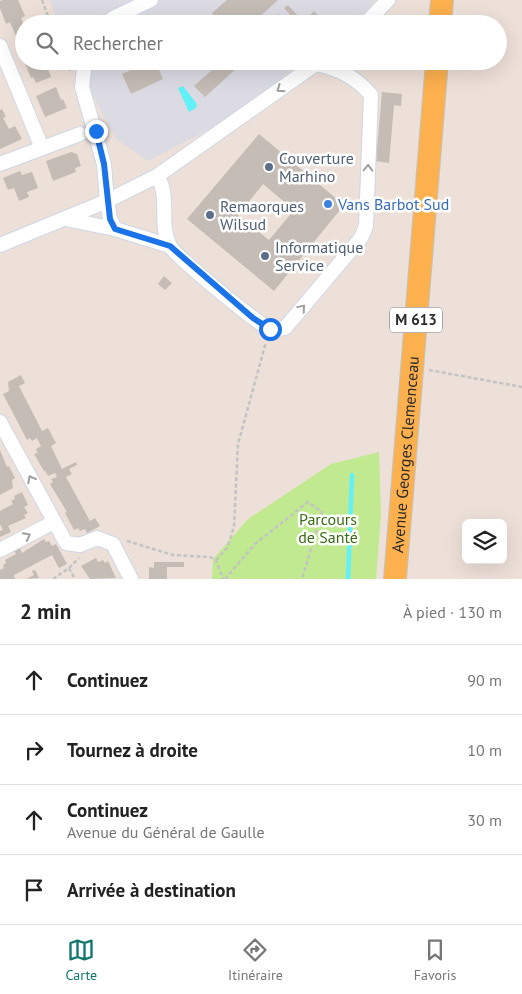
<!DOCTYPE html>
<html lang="fr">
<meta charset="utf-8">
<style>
body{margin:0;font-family:"PT Sans",sans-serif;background:#f2f2f2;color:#222}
.controls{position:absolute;right:15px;bottom:15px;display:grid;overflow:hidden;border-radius:8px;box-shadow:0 5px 20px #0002}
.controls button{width:45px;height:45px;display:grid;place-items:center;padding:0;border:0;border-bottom:1px solid #e0e0e0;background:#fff;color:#222;font:25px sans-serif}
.stop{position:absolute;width:15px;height:15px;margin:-11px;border:4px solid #1a73e8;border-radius:50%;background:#fff}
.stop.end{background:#1a73e8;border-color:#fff;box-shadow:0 1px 5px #0008}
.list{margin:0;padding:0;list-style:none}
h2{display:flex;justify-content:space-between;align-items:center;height:65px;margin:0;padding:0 20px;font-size:21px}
h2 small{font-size:16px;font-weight:400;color:#767676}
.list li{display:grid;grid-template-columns:32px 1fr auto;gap:15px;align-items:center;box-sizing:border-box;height:70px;padding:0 20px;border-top:1px solid #e0e0e0}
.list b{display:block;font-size:19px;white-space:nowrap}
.list p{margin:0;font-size:16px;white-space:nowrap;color:#767676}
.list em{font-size:16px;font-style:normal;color:#767676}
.icon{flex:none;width:28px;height:28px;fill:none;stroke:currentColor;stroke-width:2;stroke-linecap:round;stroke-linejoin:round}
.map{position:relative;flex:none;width:522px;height:579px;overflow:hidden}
.search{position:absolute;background:#fff;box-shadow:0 5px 20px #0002;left:15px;right:15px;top:15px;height:55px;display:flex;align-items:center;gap:12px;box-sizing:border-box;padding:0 18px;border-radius:28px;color:#767676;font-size:19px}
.sheet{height:345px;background:#fff}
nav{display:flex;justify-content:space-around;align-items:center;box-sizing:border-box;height:70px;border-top:1px solid #e0e0e0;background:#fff;font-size:14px;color:#767676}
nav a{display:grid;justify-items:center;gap:2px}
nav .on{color:#0f766e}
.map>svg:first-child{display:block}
</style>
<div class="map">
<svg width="522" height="579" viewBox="0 0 522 579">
<rect width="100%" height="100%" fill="#ede0d9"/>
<path fill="#dcdbe4" d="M49 0H375L362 17 353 24H59Z
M75 61H304L227 120 148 161 115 138Z"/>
<path fill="#c1e990" d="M379 452 381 514 376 579H212L213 559 248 519 331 464Z"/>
<path fill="#62f0f9" d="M183 86 197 104 196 108 189 112 178 88Z"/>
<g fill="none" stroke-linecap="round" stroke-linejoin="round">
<path stroke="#62f0f9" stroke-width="4.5" d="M348 579 352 475"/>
</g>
<path fill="#c4bcb5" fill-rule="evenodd" d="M3 0H18L25 16 21 18 24 26V47L22 42 19 43 10 22 6 24 0 8V1Z
M227 0H278L255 21 258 24H222L212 13Z
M288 5 299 17 295 20 284 8Z
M314 11 324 22 322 24H301Z
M278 14 285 21 286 20 290 24H270L268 22Z
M192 17 198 24H185Z
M24 61H45L51 77 36 83 33 77 31 78Z
M151 61H155L163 79 131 94 122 74Z
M204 61H233L238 67 205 97 194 86 212 70Z
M56 87 61 100 63 99 67 108 45 117 36 96Z
M382 92 402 94 401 106 394 105 389 163 376 161Z
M2 109 6 117 3 118 9 129 15 126 22 139 0 149V110Z
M259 134 344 205 274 291 187 219ZM263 184 294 210 269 240 238 215Z
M71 152 77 154 81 166 75 168 76 172 53 181 46 161Z
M20 171 22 175 32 172 38 188 27 192 29 197 19 201 14 188 8 190 3 178Z
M164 276 172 283 165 290 158 284Z
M21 375 25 383 19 386 42 431 48 428 56 443 51 446 62 469 76 462 77 465 69 469 72 474 66 477 90 521 95 518 100 526 87 533 85 529 80 531 78 528 74 530 65 513 67 512 50 484 53 482 51 479 57 477 55 473 48 476 45 471H44L34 454 38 453 36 449 41 446 37 438 32 441 30 438 27 440 3 394 9 391 8 382Z
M0 450 7 467 9 466 15 478 12 480 13 488 0 495Z
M22 492 28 505 24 507 28 513 24 515 26 518 8 526 11 532 0 537V531L3 530 0 524V511L13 504 11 501 15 499 14 496Z
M44 539 46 542 49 541 52 546 56 544 67 564 59 568 52 555 14 575 15 579H0V570L4 568 3 565 6 563 5 560 16 554 13 549 19 546 22 553Z
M96 558 98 562 103 560 105 563 108 561 116 578 90 579 81 566Z
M154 562H184V567H167V579H149V567L154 568Z
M35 570 39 578 26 579 34 575 32 571Z"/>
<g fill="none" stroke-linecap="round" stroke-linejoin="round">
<defs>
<path id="minor" d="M106 24 113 18 151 0
M365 24 388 0
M0 46 42 148
M0 164 80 134
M157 176C171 197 158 223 170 246 174 255 261 327 270 329 274 330 281 328 285 328L361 238 366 226 371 95C356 77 339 69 316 64
M65 219 115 229 170 246
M115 229 110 219 107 201 157 176 320 61
M0 245 107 201 104 164 82 87 85 61
M0 422 66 543 80 545 97 538 113 544 131 579
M0 550 54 522"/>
<g id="primary">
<path d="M440 24 442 0"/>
<path id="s1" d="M395 579 437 61"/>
</g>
</defs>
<use href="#minor" stroke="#cfd7e4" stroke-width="16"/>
<use href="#primary" stroke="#c3c3c3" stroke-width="24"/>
<path stroke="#c3c3c3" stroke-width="2.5" stroke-dasharray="4 2.5" stroke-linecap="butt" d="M42 0 51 24
M67 61 70 71
M429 370 522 387
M127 541 173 555 210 557 216 560 223 579
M216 560 228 547 234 526 238 444 266 342
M69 568 75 579
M53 579 69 568 79 558
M225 579 255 544 308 502 322 512 302 579"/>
<use href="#minor" stroke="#fff" stroke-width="14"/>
<use href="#primary" stroke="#fdb04e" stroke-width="22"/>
</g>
<defs><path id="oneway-chevron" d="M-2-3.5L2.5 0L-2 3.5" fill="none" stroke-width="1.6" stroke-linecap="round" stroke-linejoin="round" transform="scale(1.25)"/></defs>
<g stroke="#9f9f9f">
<use href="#oneway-chevron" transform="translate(280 89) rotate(145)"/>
<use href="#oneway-chevron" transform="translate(368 168) rotate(-88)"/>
<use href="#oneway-chevron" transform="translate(302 308) rotate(-50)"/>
<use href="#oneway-chevron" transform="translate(31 479) rotate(-118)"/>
<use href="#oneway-chevron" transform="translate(27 536) rotate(-27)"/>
</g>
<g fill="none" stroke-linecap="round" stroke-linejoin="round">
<path stroke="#1a73e8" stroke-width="6" d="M96 131 104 164 110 219 115 229 170 246 253 318 270 329"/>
</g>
<g fill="#5c6f8a" stroke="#fff" stroke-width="2">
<circle cx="269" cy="167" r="5"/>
<circle cx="210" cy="215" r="5"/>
<circle cx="265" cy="256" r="5"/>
</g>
<circle fill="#3f7fe0" stroke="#fff" stroke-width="2" cx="328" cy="204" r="5"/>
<g text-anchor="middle" stroke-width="5" stroke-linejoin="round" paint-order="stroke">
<rect fill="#fff" stroke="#696969" stroke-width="1" x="390" y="307.5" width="52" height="25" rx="4"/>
<g font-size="15" font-weight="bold" fill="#292929">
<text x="416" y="325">M 613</text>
</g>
<g font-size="16" fill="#4e5e75" stroke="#fff" text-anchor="start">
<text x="279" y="164">Couverture<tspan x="279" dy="18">Marhino</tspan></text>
<text x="220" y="212">Remaorques<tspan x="220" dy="18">Wilsud</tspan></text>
<text x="275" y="253">Informatique<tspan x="275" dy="18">Service</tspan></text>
</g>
<g font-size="16" fill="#366cbe" stroke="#fff" text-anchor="start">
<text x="338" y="210">Vans Barbot Sud</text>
</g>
<g font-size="16" fill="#292929" stroke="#fff">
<text dy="6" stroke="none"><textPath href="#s1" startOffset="125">Avenue Georges Clemenceau</textPath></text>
</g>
<g font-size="16" fill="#386c13" stroke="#fff">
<text x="328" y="525">Parcours<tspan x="328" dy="18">de Santé</tspan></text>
</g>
</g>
</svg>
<div class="controls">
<button><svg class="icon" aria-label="layers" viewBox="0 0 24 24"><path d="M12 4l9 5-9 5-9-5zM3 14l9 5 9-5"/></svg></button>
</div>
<div class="stop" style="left:270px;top:329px"></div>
<div class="stop end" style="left:96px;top:131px"></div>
<div class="search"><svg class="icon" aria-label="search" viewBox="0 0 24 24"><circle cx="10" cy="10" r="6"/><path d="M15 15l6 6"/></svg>Rechercher</div>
</div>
<section class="sheet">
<h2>2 min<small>À pied · 130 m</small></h2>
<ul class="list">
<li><svg class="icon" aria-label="ahead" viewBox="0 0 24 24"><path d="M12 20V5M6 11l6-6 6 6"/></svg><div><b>Continuez</b></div><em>90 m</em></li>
<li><svg class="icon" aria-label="right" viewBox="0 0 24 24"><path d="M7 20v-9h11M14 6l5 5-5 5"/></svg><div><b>Tournez à droite</b></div><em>10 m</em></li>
<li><svg class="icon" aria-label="ahead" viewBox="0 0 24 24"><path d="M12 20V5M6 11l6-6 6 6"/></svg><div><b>Continuez</b><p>Avenue du Général de Gaulle</p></div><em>30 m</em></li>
<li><svg class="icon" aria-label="arrive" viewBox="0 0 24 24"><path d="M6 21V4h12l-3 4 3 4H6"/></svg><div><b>Arrivée à destination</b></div></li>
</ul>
</section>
<nav>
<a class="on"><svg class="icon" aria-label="map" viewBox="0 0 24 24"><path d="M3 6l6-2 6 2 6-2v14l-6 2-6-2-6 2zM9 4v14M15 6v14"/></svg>Carte</a>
<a><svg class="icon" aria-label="directions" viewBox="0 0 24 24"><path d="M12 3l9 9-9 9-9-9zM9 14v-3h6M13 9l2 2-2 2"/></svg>Itinéraire</a>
<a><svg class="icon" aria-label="saved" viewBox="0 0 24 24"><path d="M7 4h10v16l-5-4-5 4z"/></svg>Favoris</a>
</nav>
